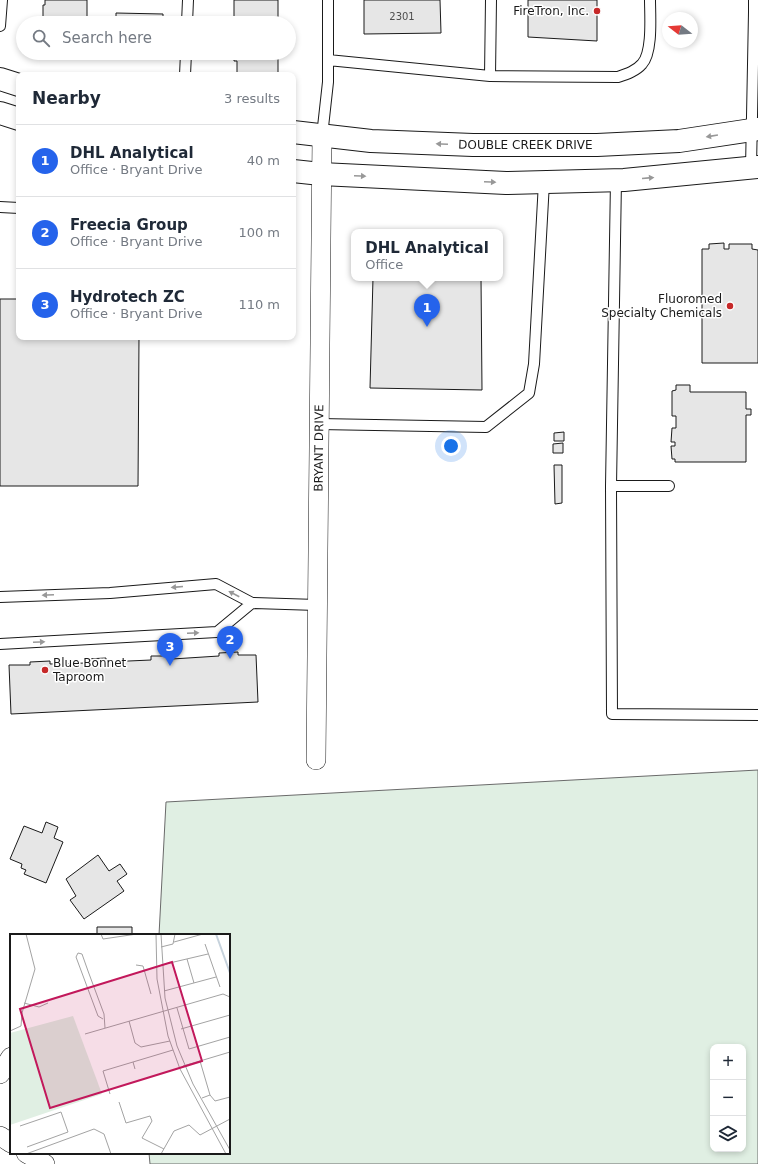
<!DOCTYPE html>
<meta charset="utf-8">
<style>
body{margin:0;font-family:"DejaVu Sans",sans-serif;background:#f6f6f7;color:#1f2937}
.controls{position:absolute;right:12px;bottom:12px;display:grid;overflow:hidden;border-radius:8px;box-shadow:0 2px 6px #0003}
.controls button{width:36px;height:36px;display:grid;place-items:center;padding:0;border:0;border-bottom:1px solid #e0e1e3;background:#fff;color:#1f2937;font:20px sans-serif}
.compass{position:absolute;left:662px;top:12px;width:36px;height:36px;border-radius:50%;background:#fff;box-shadow:0 2px 6px #0003;rotate:287deg}
.you{position:absolute;left:451px;top:446px;width:14px;height:14px;margin:-10px;border:3px solid #fff;border-radius:50%;background:#1a73e8;box-shadow:0 0 0 6px #1a73e833}
.badge{display:grid;place-items:center;width:26px;height:26px;border-radius:50%;background:#2563eb;color:#fff;font-size:13px;font-weight:700}
.pin{position:absolute;translate:-50% -33px;filter:drop-shadow(0 1px 2px #0008)}
.pin::after{content:'';position:absolute;top:21px;width:14px;height:12px;background:inherit;clip-path:polygon(0 0,100% 0,50% 100%)}
.popup{position:absolute;left:351px;top:229px;width:152px;height:52px;box-sizing:border-box;display:grid;place-content:center;border-radius:8px;background:#fff;filter:drop-shadow(0 1px 3px #0005);font-size:13px;white-space:nowrap;color:#747a83}
.popup b{font-size:15px;color:#1f2937}
.popup::after{content:'';position:absolute;left:50%;top:100%;margin-left:-8px;border:8px solid transparent;border-top-color:#fff}
.list{margin:0;padding:0;list-style:none}
h2{display:flex;justify-content:space-between;align-items:center;height:52px;margin:0;padding:0 16px;font-size:17px}
h2 small{font-size:13px;font-weight:400;color:#747a83}
.list li{display:grid;grid-template-columns:26px 1fr auto;gap:12px;align-items:center;box-sizing:border-box;height:72px;padding:0 16px;border-top:1px solid #e0e1e3}
.list b{display:block;font-size:15px;white-space:nowrap}
.list p{margin:0;font-size:13px;white-space:nowrap;color:#747a83}
.list em{font-size:13px;font-style:normal;color:#747a83}
.icon{flex:none;width:22px;height:22px;fill:none;stroke:currentColor;stroke-width:2;stroke-linecap:round;stroke-linejoin:round}
.map{position:relative;flex:none;width:758px;height:1164px;overflow:hidden}
.search{position:absolute;background:#fff;box-shadow:0 2px 6px #0003;left:16px;top:16px;width:280px;height:44px;display:flex;align-items:center;gap:10px;box-sizing:border-box;padding:0 14px;border-radius:22px;color:#747a83;font-size:15px}
.panel{position:absolute;background:#fff;box-shadow:0 2px 6px #0003;left:16px;top:72px;width:280px;height:268px;border-radius:8px}
.map>svg:first-child{display:block}
</style>
<div class="map">
<svg width="758" height="1164" viewBox="0 0 758 1164">
<rect width="100%" height="100%" fill="#fff"/>
<path fill="#e0efe3" stroke="#6a6a6a" fill-rule="evenodd" d="M758 770V1164H150L149 1153H229V935H159L166 802ZM713 1047H743V1149H713Z"/>
<path fill="#e6e6e6" stroke="#1a1a1a" d="M45 0H87V23H43V5H45Z
M234 0H278V23H237V18H234Z
M364 0H440L441 33 364 34Z
M528 0H597V41L528 37Z
M116 13 163 14V23H116Z
M116 53H163V54L130 56V55L116 54Z
M234 53H278V75H237V61H234Z
M724 243V249H729V244H752V249L758 250V363H702V249H709V244Z
M373 278H481L482 390 370 388Z
M0 299H19V337H139L138 486H0Z
M676 385H690V392H746V409H751V415H746V462H675V459H672L671 446H675V442H671L672 428H676V416H672V391L676 390Z
M564 432V441H554V433Z
M563 443V453H553V444Z
M554 465H562V503L555 504Z
M238 652V655H256L258 702 11 714 9 665H30V662L50 661V664L86 663V659L106 658V662L151 660V656H161L171 655 172 659 219 656V653Z
M46 822 58 827 54 838 63 842 46 883 24 874 26 870 21 868 22 864 10 859 24 826 42 833Z
M98 855 109 871 120 864 127 874 117 881 124 891 84 919 70 900 76 896 66 879Z
M97 927H132V935H97Z"/>
<g fill="none" stroke-linecap="round" stroke-linejoin="round">
<defs>
<path id="service" d="M754 12V0
M187 23 188 0
M0 26 2 0
M328 60 490 76 618 77C627 74 636 71 642 64 653 52 650 15 650 0
M185 75 186 53
M490 76 491 0
M322 136 328 82V0
M751 168 754 12H758
M616 180 611 486H669
M0 207 19 208
M319 424 486 427 529 393 534 364 544 182
M611 486 612 714 758 715
M0 597 110 593 216 584 252 603 317 605
M0 644 217 632 252 603"/>
<g id="minor">
<path id="s1" d="M316 760 322 136"/>
<path d="M0 1074 11 1057"/>
<path d="M0 1136 11 1143"/>
<path d="M26 1153 45 1164"/>
</g>
<g id="tertiary">
<path d="M0 79 19 85"/>
<path d="M0 113 19 119"/>
<path id="s2" d="M293 132 371 141 473 145H597L679 141 758 129"/>
<path d="M293 171 321 174 506 183 624 180 758 167"/>
</g>
</defs>
<use href="#service" stroke="#1a1a1a" stroke-width="12"/>
<use href="#minor" stroke="#1a1a1a" stroke-width="20"/>
<use href="#tertiary" stroke="#1a1a1a" stroke-width="24"/>
<use href="#service" stroke="#fff" stroke-width="10"/>
<use href="#minor" stroke="#fff" stroke-width="19"/>
<use href="#tertiary" stroke="#fff" stroke-width="22"/>
</g>
<defs><path id="oneway-solid" d="M-6-.8H1V-3.2L6.5 0L1 3.2V.8H-6Z"/></defs>
<g fill="#989898">
<use href="#oneway-solid" transform="translate(712 136) rotate(171)"/>
<use href="#oneway-solid" transform="translate(442 144) rotate(-178)"/>
<use href="#oneway-solid" transform="translate(360 176) rotate(3)"/>
<use href="#oneway-solid" transform="translate(648 178) rotate(-5)"/>
<use href="#oneway-solid" transform="translate(490 182) rotate(3)"/>
<use href="#oneway-solid" transform="translate(177 587) rotate(175)"/>
<use href="#oneway-solid" transform="translate(234 594) rotate(-152)"/>
<use href="#oneway-solid" transform="translate(48 595) rotate(178)"/>
<use href="#oneway-solid" transform="translate(193 633) rotate(-2)"/>
<use href="#oneway-solid" transform="translate(39 642) rotate(-3)"/>
</g>
<g fill="#c62828" stroke="#fff" stroke-width="1.5">
<circle cx="597" cy="11" r="4"/>
<circle cx="730" cy="306" r="4"/>
<circle cx="45" cy="670" r="4"/>
</g>
<g text-anchor="middle" stroke-width="3" stroke-linejoin="round" paint-order="stroke">
<g font-size="10" fill="#4d4d4d">
<text x="402" y="20">2301</text>
</g>
<g font-size="12" fill="#1a1a1a" stroke="#fff" text-anchor="end">
<text x="589" y="15">FireTron, Inc.</text>
<text x="722" y="303">Fluoromed<tspan x="722" dy="14">Specialty Chemicals</tspan></text>
<text x="53" y="667" text-anchor="start">Blue Bonnet<tspan x="53" dy="14">Taproom</tspan></text>
</g>
<g font-size="12" fill="#1a1a1a" stroke="#fff">
<text dy="4" stroke="none"><textPath href="#s2" startOffset="233">DOUBLE CREEK DRIVE</textPath></text>
<text dy="4" stroke="none"><textPath href="#s1" startOffset="312">BRYANT DRIVE</textPath></text>
</g>
</g>
<g transform="translate(10 934)">
<rect width="220" height="220" fill="#fff"/>
<path d="M63 82 92 160 0 191V99Z" fill="#e0efe3"/>
<path fill="none" stroke="#c6d2dc" stroke-width="2" d="M206 0 220 39"/>
<path fill="none" stroke="#a3a3a3" stroke-width="1" d="M91 0 93 5 127 0M146 0 147 45 158 102 170 135 216 220M151 0 155 64 167 112 183 150 220 216M164 8 193 0M195 10 210 53M151 13 163 10 165 0M177 25 184 49M126 31 133 32 141 60M151 31 198 20M154 57 206 43M14 69 29 73 38 69M167 74 179 115 220 103M93 85 88 82 66 23 68 19 72 20 78 37 94 80 95 94M119 87 125 109 131 113 160 107M171 95 220 81M0 97 11 92 12 79 25 35 16 0M75 100 213 60 220 63M190 127 220 118M173 132 190 127 200 161M125 135 123 128 163 116M100 160 93 137 123 128M192 164 200 161 205 167 220 163M109 168 116 189 140 182 142 187 132 204 154 215M10 192 51 178 58 198 17 213M16 220 84 195 94 200 101 220M151 220 164 197 179 191 190 201 220 185"/>
<path fill="#c2185b" fill-opacity="0.15" stroke="#c2185b" stroke-width="2" d="M162 28 192 127 40 174 10 75Z"/>
<rect width="220" height="220" fill="none" stroke="#1a1a1a" stroke-width="2"/>
</g>
</svg>
<div class="controls">
<button>+</button>
<button>−</button>
<button><svg class="icon" aria-label="layers" viewBox="0 0 24 24"><path d="M12 4l9 5-9 5-9-5zM3 14l9 5 9-5"/></svg></button>
</div>
<svg class="compass" viewBox="-18 -18 36 36"><path d="M0-13l5 13h-10z" fill="#e53935"/><path d="M0 13l5-13h-10z" fill="#747a83"/></svg>
<div class="you"></div>
<div class="pin badge" style="left:427px;top:327px">1</div>
<div class="popup"><b>DHL Analytical</b>Office</div>
<div class="pin badge" style="left:230px;top:659px">2</div>
<div class="pin badge" style="left:170px;top:666px">3</div>
<div class="search"><svg class="icon" aria-label="search" viewBox="0 0 24 24"><circle cx="10" cy="10" r="6"/><path d="M15 15l6 6"/></svg>Search here</div>
<section class="panel">
<h2>Nearby<small>3 results</small></h2>
<ul class="list">
<li><span class="badge">1</span><div><b>DHL Analytical</b><p>Office · Bryant Drive</p></div><em>40 m</em></li>
<li><span class="badge">2</span><div><b>Freecia Group</b><p>Office · Bryant Drive</p></div><em>100 m</em></li>
<li><span class="badge">3</span><div><b>Hydrotech ZC</b><p>Office · Bryant Drive</p></div><em>110 m</em></li>
</ul>
</section>
</div>
